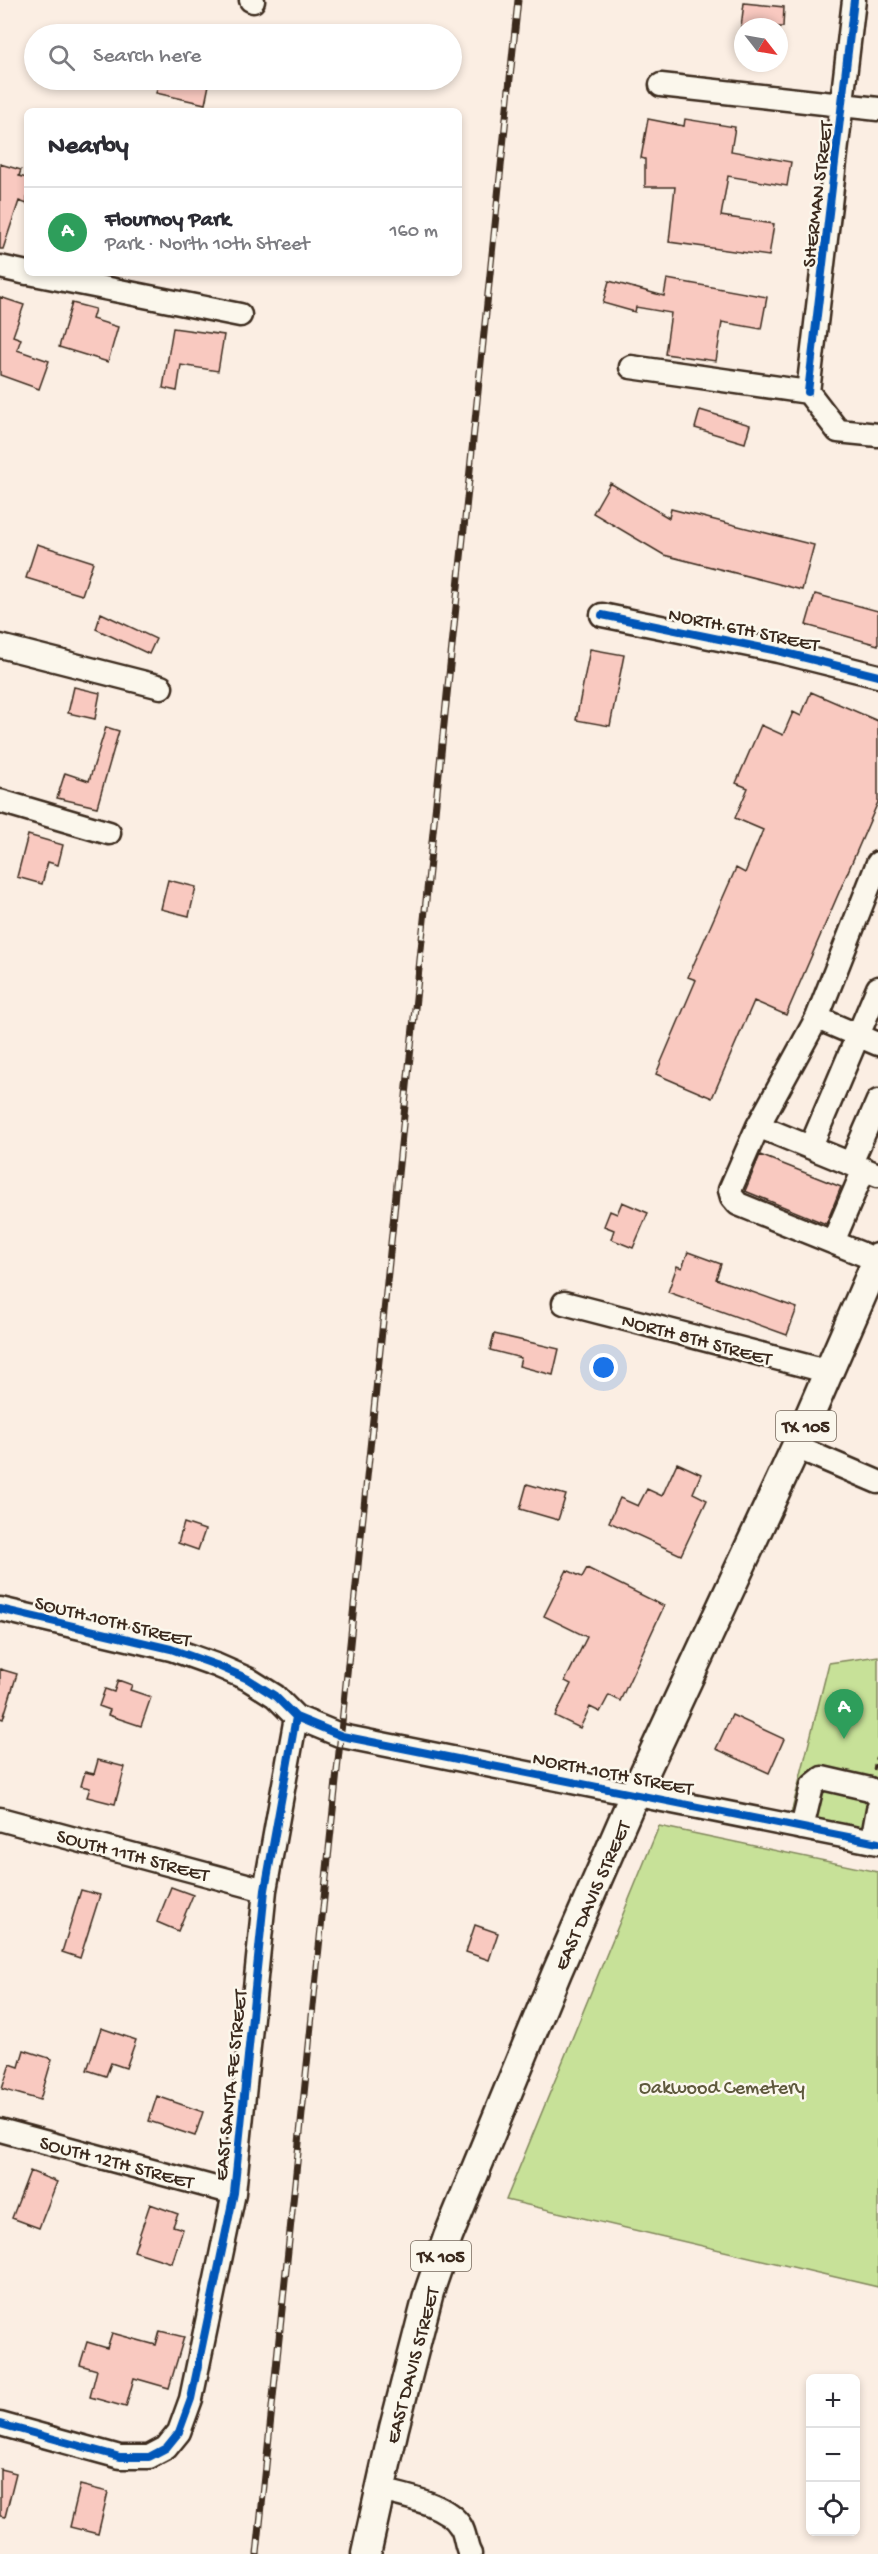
<!DOCTYPE html>
<meta charset="utf-8">
<style>
body{margin:0;font-family:"Gochi Hand",sans-serif;background:#f2f2f3;color:#2b2b33}
.controls{position:absolute;right:18px;bottom:18px;display:grid;overflow:hidden;border-radius:9px;box-shadow:0 3px 9px #0003}
.controls button{width:54px;height:54px;display:grid;place-items:center;padding:0;border:0;border-bottom:2px solid #e1e1e2;background:#fff;color:#2b2b33;font:30px sans-serif}
.compass{position:absolute;left:734px;top:18px;width:54px;height:54px;border-radius:50%;background:#fff;box-shadow:0 3px 9px #0003;rotate:121deg}
.you{position:absolute;left:604px;top:1368px;width:21px;height:21px;margin:-15px;border:4px solid #fff;border-radius:50%;background:#1a73e8;box-shadow:0 0 0 9px #1a73e833}
.badge{display:grid;place-items:center;width:39px;height:39px;border-radius:50%;background:#3b2a1e;color:#fff;font-size:20px;font-weight:700}
.pin{position:absolute;translate:-50% -50px;filter:drop-shadow(0 2px 3px #0008)}
.pin::after{content:'';position:absolute;top:32px;width:21px;height:18px;background:inherit;clip-path:polygon(0 0,100% 0,50% 100%)}
.list{margin:0;padding:0;list-style:none}
h2{display:flex;justify-content:space-between;align-items:center;height:78px;margin:0;padding:0 24px;font-size:26px}
h2 small{font-size:20px;font-weight:400;color:#7c7c81}
.list li{display:grid;grid-template-columns:39px 1fr auto;gap:18px;align-items:center;box-sizing:border-box;height:90px;padding:0 24px;border-top:2px solid #e1e1e2}
.list b{display:block;font-size:22px;white-space:nowrap}
.list p{margin:0;font-size:20px;white-space:nowrap;color:#7c7c81}
.list em{font-size:20px;font-style:normal;color:#7c7c81}
.icon{flex:none;width:33px;height:33px;fill:none;stroke:currentColor;stroke-width:2;stroke-linecap:round;stroke-linejoin:round}
.map{position:relative;flex:none;width:878px;height:2554px;overflow:hidden}
.search{position:absolute;background:#fff;box-shadow:0 3px 9px #0003;left:24px;top:24px;width:438px;height:66px;display:flex;align-items:center;gap:15px;box-sizing:border-box;padding:0 21px;border-radius:33px;color:#7c7c81;font-size:22px}
.panel{position:absolute;background:#fff;box-shadow:0 3px 9px #0003;left:24px;top:108px;width:438px;height:168px;border-radius:9px}
.map>svg:first-child{display:block}
</style>
<div class="map">
<svg width="878" height="2554" viewBox="0 0 878 2554">
<rect width="100%" height="100%" fill="#fbeee3"/>
<filter id="ink" filterUnits="userSpaceOnUse"><feTurbulence type="fractalNoise" baseFrequency=".0167" numOctaves="2"/><feDisplacementMap in="SourceGraphic" scale="12" xChannelSelector="R" yChannelSelector="G"/><feConvolveMatrix kernelMatrix="1 2 1 2 8 2 1 2 1" color-interpolation-filters="sRGB"/></filter>
<g filter="url(#ink)">
<path fill="#c7e198" stroke="#81865b" stroke-width="1.5" d="M878 1656V1833L791 1814 829 1663Z
M659 1826 878 1872V2287L506 2200Z"/>
<path fill="#f9c9c0" stroke="#3b2a1e" stroke-width="1.5" d="M744 3 784 7 783 27H741Z
M160 80H210L205 104 156 93Z
M648 119 684 126 685 119 735 127 731 151 791 162 787 186 728 176 721 216 774 224 769 256 669 242 675 187H645V159L641 158Z
M0 164 21 170 19 176 27 178V204L19 201 3 249H0Z
M667 279 767 297 761 329 722 322 716 361 665 354 671 313 636 307 635 312 603 303 609 281 664 296Z
M0 297 24 305 13 336 21 339 17 350 49 361 39 389 0 375Z
M72 303 95 309 92 319 118 327 108 362 59 347Z
M173 328 224 335 218 371 181 365 177 391 163 388Z
M700 410 750 425 745 443 695 428Z
M610 483 669 518 671 509 814 545 802 590 664 555 593 513Z
M37 544 93 562 82 595 26 578Z
M815 594 878 611V645L806 625Z
M101 613 156 639 149 654 96 629Z
M590 649 624 655 610 726 576 720Z
M74 687 100 693 95 719 68 713Z
M811 692 878 721V802L786 1015 754 1001 712 1098 656 1074 696 980 688 977 736 868 745 873 763 830 735 818 748 788 736 783 761 725 783 735 793 712 801 716Z
M106 727 119 731 97 807 57 798 65 773 89 781Z
M28 835 63 845 58 865 48 862 42 884 17 877Z
M168 880 196 887 189 916 161 909Z
M760 1155 841 1187 826 1224 745 1191Z
M622 1202 648 1213 633 1248 611 1239 614 1230 604 1226 610 1211 617 1214Z
M688 1252 721 1264 716 1279 797 1308 787 1335 668 1292 677 1266 682 1268Z
M494 1334 559 1349 553 1375 519 1366 521 1358 490 1350Z
M677 1463 701 1474 693 1493 707 1500 681 1555 609 1522 620 1498 638 1506 647 1489 662 1496Z
M527 1484 566 1495 558 1520 520 1509Z
M184 1523 205 1530 198 1550 178 1543Z
M587 1568 664 1606 620 1701 609 1695 600 1712 590 1707 580 1728 555 1716 571 1684 565 1681 587 1637 544 1616 567 1570 582 1577Z
M0 1669 17 1674 3 1719 0 1718Z
M118 1680 132 1685 130 1690 151 1697 141 1726 108 1715 110 1710 99 1706 105 1689 114 1692Z
M732 1715 784 1739 769 1773 716 1749Z
M98 1760 125 1767 115 1804 87 1797 90 1788 81 1786 85 1772 94 1774Z
M171 1887 193 1895 178 1931 157 1922Z
M81 1890 100 1895 80 1958 62 1952Z
M475 1925 498 1933 489 1960 466 1952Z
M101 2028 136 2040 126 2068 111 2063 106 2076 87 2070Z
M24 2050 52 2059 40 2100 2 2089 10 2064 19 2067Z
M157 2096 203 2112 195 2136 149 2121Z
M30 2171 57 2182 39 2228 12 2218Z
M150 2204 178 2214 173 2226 183 2229 172 2263 134 2251Z
M160 2331 184 2337 169 2388 134 2378 126 2407 90 2397 97 2370 80 2365 87 2342 107 2348 112 2333 156 2345Z
M0 2469 16 2473 5 2517 0 2516Z
M80 2485 108 2492 98 2534 70 2527Z"/>
<g fill="none" stroke-linecap="round" stroke-linejoin="round">
<defs>
<path id="minor" d="M251 0 253 1
M661 85 878 109
M0 267 27 273
M29 273 240 315
M631 367 808 392 838 431 878 435
M808 392 854 0
M602 615 778 651 878 676
M0 646 161 687
M0 801 109 833
M878 863 817 1018 758 1126 878 1175
M817 1018 878 1044
M758 1126 730 1190 732 1197 738 1204 877 1260
M811 1146 878 988
M851 1163 878 1101
M833 1242 864 1169
M564 1303 830 1372
M796 1447 878 1482
M0 1609 171 1649 216 1665 248 1679 275 1696 296 1717 342 1736 878 1843
M0 1819 265 1890
M802 1828 812 1786 822 1778 870 1789 878 1796
M872 1842 878 1809
M0 2130 234 2193
M0 2424 120 2457H149L166 2448 179 2432 191 2399 234 2193 265 1890 296 1717
M380 2490C404 2496 448 2504 461 2527 466 2535 465 2546 470 2554"/>
<path id="major" d="M366 2554 394 2428 429 2292 448 2237 557 1972 635 1793 796 1447 878 1258"/>
</defs>
<use href="#minor" stroke="#3b2a1e" stroke-width="27"/>
<use href="#major" stroke="#3b2a1e" stroke-width="33"/>
<path stroke="#3b2a1e" stroke-width="3" stroke-dasharray="6 4.5" stroke-linecap="butt" d="M874 1770 876 1758 878 1759"/>
<use href="#minor" stroke="#fbf7ec" stroke-width="22"/>
<use href="#major" stroke="#fbf7ec" stroke-width="28"/>
<defs>
<path id="rail" d="M257 2554 518 0"/>
</defs>
<use href="#rail" stroke="#3b2a1e" stroke-width="7"/>
<use href="#rail" stroke="#fbf7ec" stroke-width="4.5" stroke-dasharray="14" stroke-linecap="butt"/>
<defs>
<path id="cycleway" d="M808 392 854 0
M602 615 778 651 878 676
M0 1609 171 1649 216 1665 248 1679 275 1696 296 1717 342 1736 878 1843
M0 2424 120 2457H149L166 2448 179 2432 191 2399 234 2193 265 1890 296 1717"/>
</defs>
<use href="#cycleway" stroke="#fbf7ec" stroke-width="11"/>
<use href="#cycleway" stroke="#0057b8" stroke-width="8"/>
</g>
</g>
<g text-anchor="middle" stroke-width="5" stroke-linejoin="round" paint-order="stroke">
<g fill="#fbf7ec" stroke="#75685c" stroke-width="1.5">
<rect x="776" y="1411" width="60" height="30" rx="4.5"/>
<rect x="411" y="2241" width="60" height="30" rx="4.5"/>
</g>
<g font-size="18" font-weight="bold" fill="#3b2a1e">
<text x="806" y="1432">TX 105</text>
<text x="441" y="2262">TX 105</text>
</g>
<g font-size="20" fill="#3b2a1e" stroke="#fbf7ec">
<text transform="translate(816 194) rotate(-83)" y="7">SHERMAN STREET</text>
<text transform="translate(744 628) rotate(12)" y="7">NORTH 6TH STREET</text>
<text transform="translate(697 1338) rotate(15)" y="7">NORTH 8TH STREET</text>
<text transform="translate(113 1620) rotate(14)" y="7">SOUTH 10TH STREET</text>
<text transform="translate(613 1772) rotate(11)" y="7">NORTH 10TH STREET</text>
<text transform="translate(133 1854) rotate(15)" y="7">SOUTH 11TH STREET</text>
<text transform="translate(591 1895) rotate(-66)" y="7">EAST DAVIS STREET</text>
<text transform="translate(229 2085) rotate(-84)" y="7">EAST SANTA FE STREET</text>
<text transform="translate(117 2161) rotate(15)" y="7">SOUTH 12TH STREET</text>
<text transform="translate(411 2365) rotate(-75)" y="7">EAST DAVIS STREET</text>
</g>
<g font-size="20" fill="#5e583c" stroke="#fbf7ec">
<text x="722" y="2093">Oakwood Cemetery</text>
</g>
</g>
</svg>
<div class="controls">
<button>+</button>
<button>−</button>
<button><svg class="icon" aria-label="locate" viewBox="0 0 24 24"><circle cx="12" cy="12" r="6"/><path d="M12 2v4M12 18v4M2 12h4M18 12h4"/></svg></button>
</div>
<svg class="compass" viewBox="-18 -18 36 36"><path d="M0-13l5 13h-10z" fill="#e53935"/><path d="M0 13l5-13h-10z" fill="#7c7c81"/></svg>
<div class="you"></div>
<div class="pin badge" style="left:844px;top:1739px;background:#2e9e5b">A</div>
<div class="search"><svg class="icon" aria-label="search" viewBox="0 0 24 24"><circle cx="10" cy="10" r="6"/><path d="M15 15l6 6"/></svg>Search here</div>
<section class="panel">
<h2>Nearby<small></small></h2>
<ul class="list">
<li><span class="badge" style="background:#2e9e5b">A</span><div><b>Flournoy Park</b><p>Park · North 10th Street</p></div><em>160 m</em></li>
</ul>
</section>
</div>
